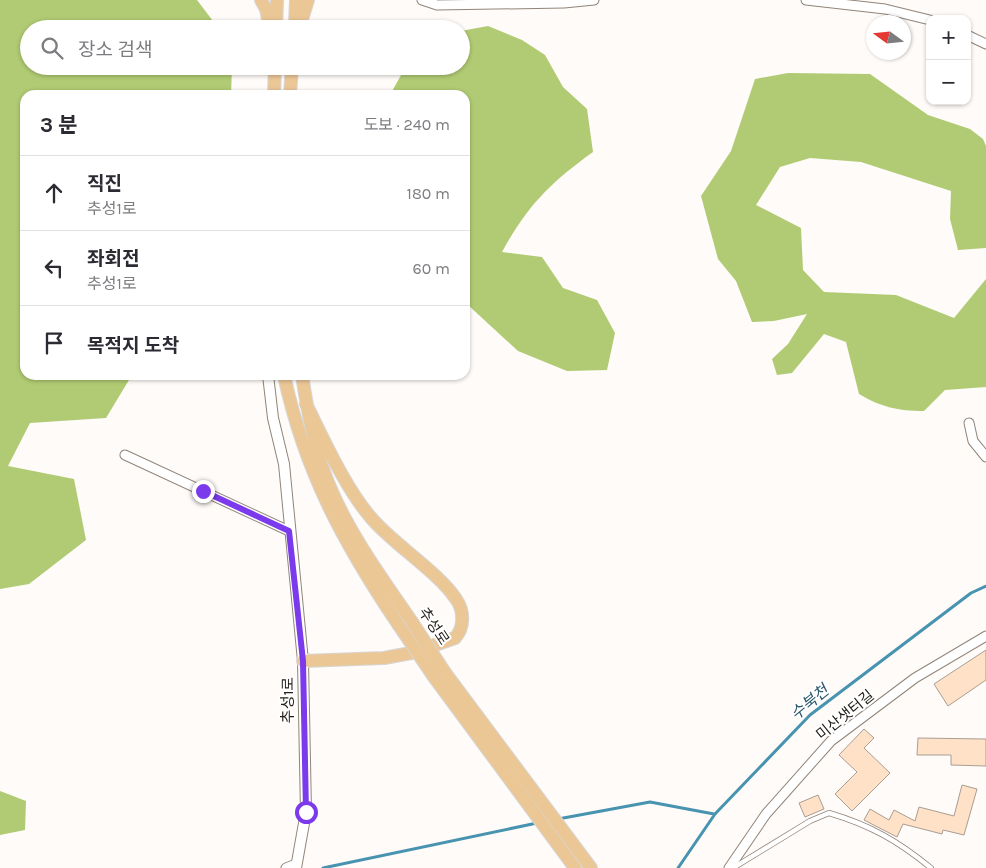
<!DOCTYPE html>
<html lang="ko">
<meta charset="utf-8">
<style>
body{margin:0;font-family:Karla,"Noto Sans KR",sans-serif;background:#f2f2f3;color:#2b2b33}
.controls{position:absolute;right:15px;top:15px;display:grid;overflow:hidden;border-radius:10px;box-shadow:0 1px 4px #0004}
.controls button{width:45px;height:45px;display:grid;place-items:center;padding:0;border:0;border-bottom:1px solid #e1e1e2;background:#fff;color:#2b2b33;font:25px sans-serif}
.compass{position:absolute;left:866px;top:15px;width:45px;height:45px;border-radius:50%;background:#fff;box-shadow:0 1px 4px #0004;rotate:285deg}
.stop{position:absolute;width:15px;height:15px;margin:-11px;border:4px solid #7c3aed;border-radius:50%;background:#fff}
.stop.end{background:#7c3aed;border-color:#fff;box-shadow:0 1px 5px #0008}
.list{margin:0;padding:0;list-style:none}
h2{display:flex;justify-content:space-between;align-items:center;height:65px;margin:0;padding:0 20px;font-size:21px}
h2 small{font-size:16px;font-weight:400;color:#7c7c81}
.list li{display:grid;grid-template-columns:32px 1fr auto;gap:15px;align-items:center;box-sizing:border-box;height:75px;padding:0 20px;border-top:1px solid #e1e1e2}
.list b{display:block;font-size:19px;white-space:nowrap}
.list p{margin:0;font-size:16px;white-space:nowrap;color:#7c7c81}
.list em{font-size:16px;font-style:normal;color:#7c7c81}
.icon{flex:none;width:28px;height:28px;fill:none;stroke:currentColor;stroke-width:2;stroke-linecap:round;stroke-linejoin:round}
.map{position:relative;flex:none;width:986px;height:868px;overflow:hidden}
.search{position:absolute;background:#fff;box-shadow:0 1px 4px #0004;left:20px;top:20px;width:450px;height:55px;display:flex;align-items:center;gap:12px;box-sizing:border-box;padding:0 18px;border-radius:28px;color:#7c7c81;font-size:19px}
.panel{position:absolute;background:#fff;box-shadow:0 1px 4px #0004;left:20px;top:90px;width:450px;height:290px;border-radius:15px}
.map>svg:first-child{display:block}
</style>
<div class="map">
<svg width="986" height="868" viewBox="0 0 986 868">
<rect width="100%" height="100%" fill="#fefbf8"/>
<path fill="#b0cb73" d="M0 0H197L219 29H29V66H232L231 95H25V375H132L106 418 30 423 8 466 74 479 86 540 29 584 0 589Z
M488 26 522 40 545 55 563 87 587 109 593 152C551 182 527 206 502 252L542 257 563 288 597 300 615 333 607 370 567 371 518 351 468 305 465 301V95H390L406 66H461V31Z
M788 73 870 74 928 115 970 129 983 139 986 146V248L958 250 950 219 951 191 861 162 810 158 780 167 756 205 801 228 803 270 824 292 896 295 954 318 986 279V387L945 390 924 411C898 411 881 407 859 394L846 342 824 334 792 373 777 375 772 359 788 344 807 314 774 321 752 322 736 281 718 259 701 196 731 151 755 79Z
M0 791 26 801 25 830 0 835Z"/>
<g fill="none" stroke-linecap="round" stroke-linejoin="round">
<path stroke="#4793b0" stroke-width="3" d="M558 819 650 802 714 814
M323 868 537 823
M678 868 715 814 810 715 971 593 986 586"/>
</g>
<path fill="#fee1c7" stroke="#aa9d92" d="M986 650V680L948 706 934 684Z
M864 729 874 738 864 748 890 773 852 811 835 794 857 772 839 755Z
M918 738 986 739V766L951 765V755H917Z
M962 785 977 789 964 835 943 830 942 834 903 824 897 837 864 820 870 809 889 820 894 810 915 821 919 807 954 816Z
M818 795 824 809 805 817 799 803Z"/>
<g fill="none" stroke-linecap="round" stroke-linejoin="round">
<defs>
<path id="service" d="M733 868 810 821 829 813C870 825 898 841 931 868"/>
<path id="minor" d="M422 0 437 5 564 3 594 0
M806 0 885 9 930 20
M967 35 986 44
M969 423 973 441 986 457
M125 455 289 531
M286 868 296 864
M729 868 766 814 831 741 915 678 986 636"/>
<path id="tertiary" d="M268 375 273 418 284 464 303 661 306 812 296 868"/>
<path id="primary" d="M261 0 266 9 270 29
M295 26 296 0
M276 29 277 0
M299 29 308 0
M274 95 275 66
M290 95 292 66
M284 375C304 470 344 544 398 624
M302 375C308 415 316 457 333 494 353 539 384 581 412 622
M303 661 384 658 411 653 455 638C465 627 464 610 456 599 438 572 396 546 373 520 346 490 324 440 306 404
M446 674 591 868
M434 677 575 868"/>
</defs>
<use href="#service" stroke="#918479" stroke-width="6"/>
<use href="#minor" stroke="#918479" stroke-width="11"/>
<use href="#tertiary" stroke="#918479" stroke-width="12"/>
<use href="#primary" stroke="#d7d6d5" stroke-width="14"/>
<use href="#service" stroke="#fff" stroke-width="4.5"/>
<use href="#minor" stroke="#fff" stroke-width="9"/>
<use href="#tertiary" stroke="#fff" stroke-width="10"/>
<use href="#primary" stroke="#ebc796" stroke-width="12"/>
<defs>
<path id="primary-bridge" d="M412 622 446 674
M398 624 434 677"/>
</defs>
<use href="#primary-bridge" stroke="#d7d6d5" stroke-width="14" stroke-linecap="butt"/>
<use href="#primary-bridge" stroke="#ebc796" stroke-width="12"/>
</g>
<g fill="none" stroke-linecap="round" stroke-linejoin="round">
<path stroke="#7c3aed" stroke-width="6" d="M203 491 289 531 303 661 306 812"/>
</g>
<g text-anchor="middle" stroke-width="4" stroke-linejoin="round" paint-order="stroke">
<g font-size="15" fill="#211d18" stroke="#fff">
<text transform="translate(434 626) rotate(56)" y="5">추성로</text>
<text transform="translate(288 700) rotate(-90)" y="5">추성1로</text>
<text transform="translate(845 715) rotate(-39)" y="5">미산샛터길</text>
</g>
<g font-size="16" font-style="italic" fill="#2c5a6c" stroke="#fff">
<text transform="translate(809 702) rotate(-40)" y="6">수북천</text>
</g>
</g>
</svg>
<div class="controls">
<button>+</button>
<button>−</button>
</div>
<svg class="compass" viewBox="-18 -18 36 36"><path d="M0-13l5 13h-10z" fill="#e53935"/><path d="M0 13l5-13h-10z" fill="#7c7c81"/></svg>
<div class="stop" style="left:306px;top:812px"></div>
<div class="stop end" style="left:203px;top:491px"></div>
<div class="search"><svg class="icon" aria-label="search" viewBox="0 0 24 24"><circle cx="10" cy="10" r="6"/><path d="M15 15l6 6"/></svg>장소 검색</div>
<section class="panel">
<h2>3 분<small>도보 · 240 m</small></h2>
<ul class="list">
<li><svg class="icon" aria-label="ahead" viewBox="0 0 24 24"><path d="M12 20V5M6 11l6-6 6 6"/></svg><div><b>직진</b><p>추성1로</p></div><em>180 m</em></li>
<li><svg class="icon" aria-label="left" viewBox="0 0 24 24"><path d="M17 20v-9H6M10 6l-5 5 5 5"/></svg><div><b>좌회전</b><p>추성1로</p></div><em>60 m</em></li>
<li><svg class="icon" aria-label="arrive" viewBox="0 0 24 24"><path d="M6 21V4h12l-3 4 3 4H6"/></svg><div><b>목적지 도착</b></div></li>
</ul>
</section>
</div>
